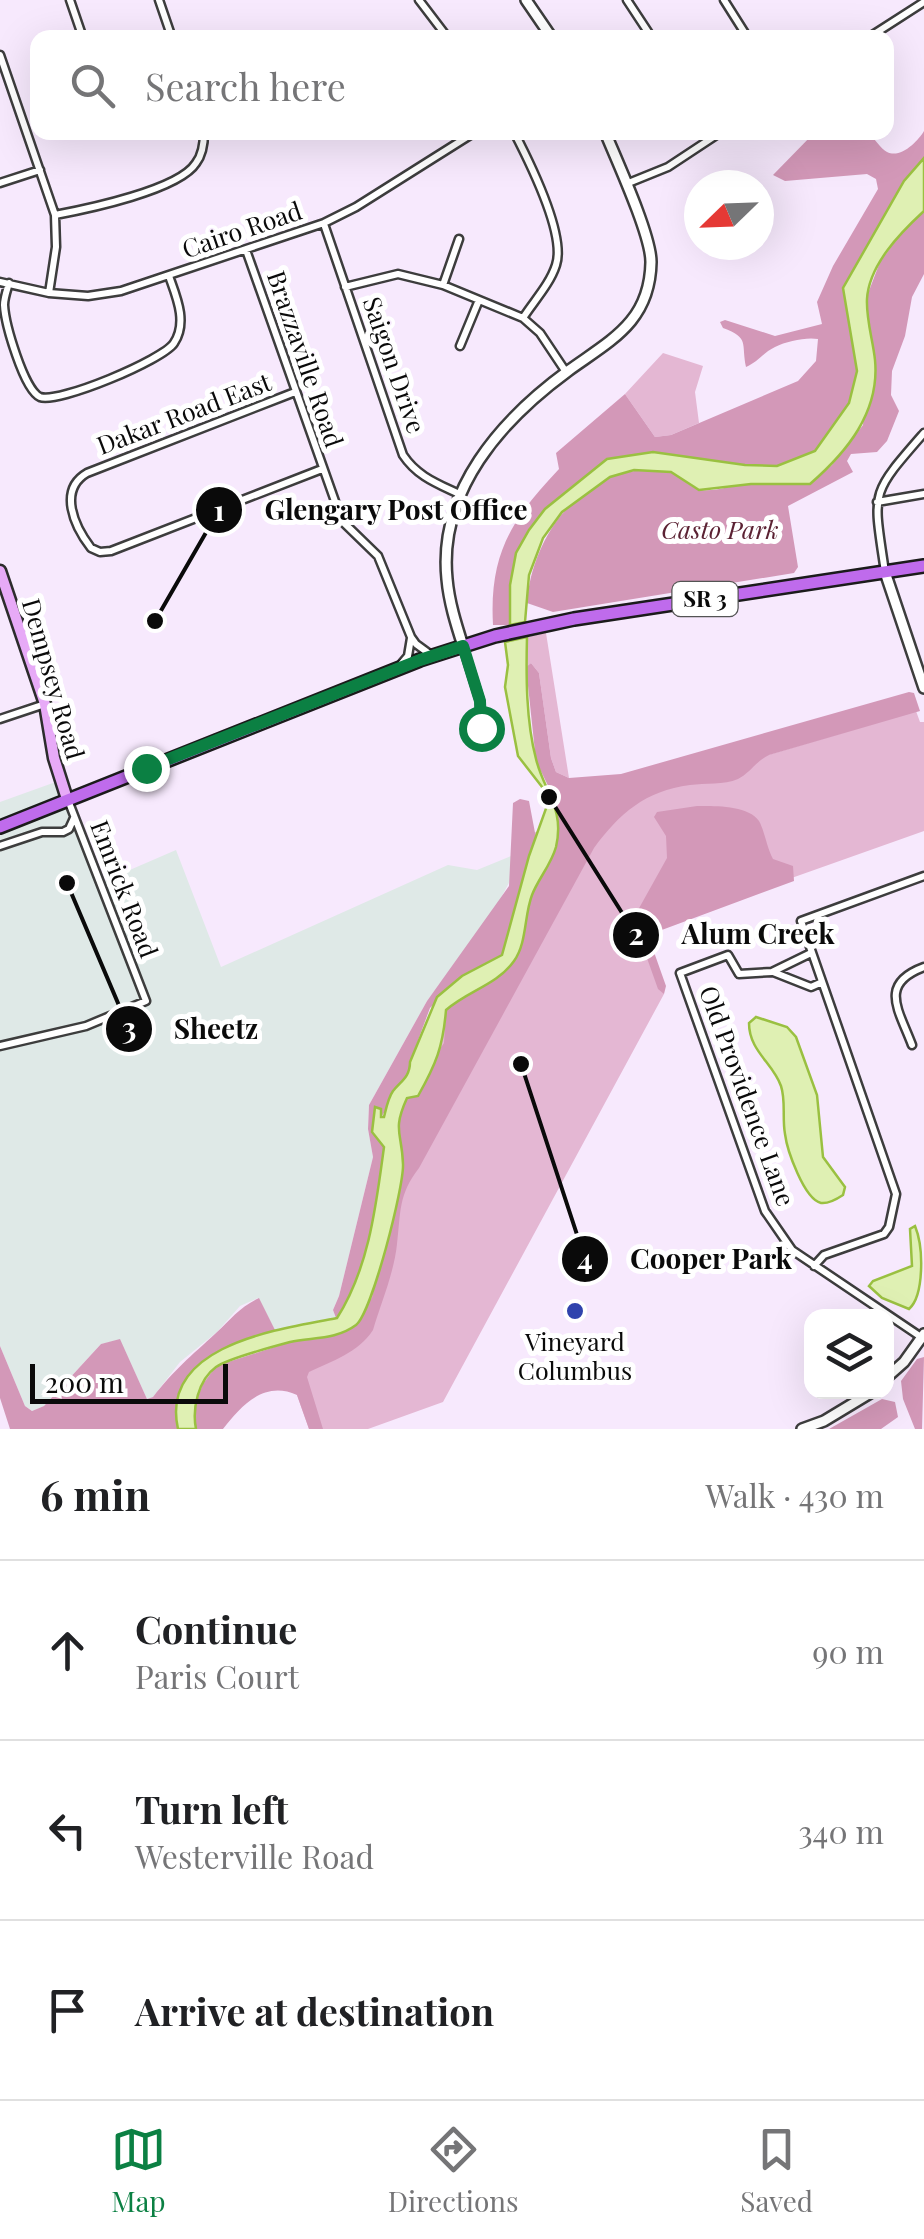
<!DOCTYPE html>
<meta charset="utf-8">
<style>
body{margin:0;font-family:"Playfair Display",serif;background:#f6f6f6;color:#202124}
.controls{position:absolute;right:30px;bottom:30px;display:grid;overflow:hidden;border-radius:20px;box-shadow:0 10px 40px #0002}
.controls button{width:90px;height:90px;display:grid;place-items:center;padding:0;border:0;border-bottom:2px solid #e0e0e0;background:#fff;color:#202124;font:50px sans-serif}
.compass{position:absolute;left:684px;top:170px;width:90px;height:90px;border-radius:50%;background:#fff;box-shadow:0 10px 40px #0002;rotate:247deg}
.scale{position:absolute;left:30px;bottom:25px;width:198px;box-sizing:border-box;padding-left:10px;border:5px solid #0a0a0a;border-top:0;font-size:28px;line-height:35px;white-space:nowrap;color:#0a0a0a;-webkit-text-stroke:8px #fff;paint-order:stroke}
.stop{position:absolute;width:30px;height:30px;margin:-22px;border:8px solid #0b8043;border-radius:50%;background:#fff}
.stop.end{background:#0b8043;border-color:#fff;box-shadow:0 2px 10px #0008}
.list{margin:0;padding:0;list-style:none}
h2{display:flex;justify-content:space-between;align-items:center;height:130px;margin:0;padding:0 40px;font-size:42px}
h2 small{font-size:32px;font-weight:400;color:#757577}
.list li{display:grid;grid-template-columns:65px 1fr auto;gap:30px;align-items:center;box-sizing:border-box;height:180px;padding:0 40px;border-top:2px solid #e0e0e0}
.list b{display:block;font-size:38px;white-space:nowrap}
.list p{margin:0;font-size:32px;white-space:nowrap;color:#757577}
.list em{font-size:32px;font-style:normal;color:#757577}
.icon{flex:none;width:55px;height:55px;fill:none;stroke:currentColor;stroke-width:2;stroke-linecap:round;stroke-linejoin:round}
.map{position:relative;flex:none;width:924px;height:1429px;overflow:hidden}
.search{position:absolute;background:#fff;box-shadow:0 10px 40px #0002;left:30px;right:30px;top:30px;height:110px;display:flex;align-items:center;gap:25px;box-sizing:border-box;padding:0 35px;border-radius:20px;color:#757577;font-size:38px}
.sheet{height:670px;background:#fff}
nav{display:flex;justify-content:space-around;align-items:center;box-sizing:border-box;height:140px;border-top:2px solid #e0e0e0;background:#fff;font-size:28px;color:#757577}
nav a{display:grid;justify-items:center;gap:5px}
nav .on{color:#0b8043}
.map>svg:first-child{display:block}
</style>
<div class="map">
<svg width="924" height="1429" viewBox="0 0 924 1429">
<rect width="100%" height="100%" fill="#f7e9fd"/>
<path fill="#dfe9e7" d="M64 779 102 882 176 850 221 967 448 865 477 870 511 856 512 877 494 911 427 1001 369 1105 368 1129 373 1157 339 1296 333 1310 336 1318 276 1332 258 1298 240 1306 217 1332 180 1362 153 1397 147 1399 120 1340 101 1344 44 1406 32 1411 25 1406 0 1346V802Z"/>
<path fill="#e4b7d3" d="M663 353 703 366 695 392 699 423 671 435 655 437 625 394Z
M546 633 569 778 556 772 551 758 539 673 531 663 526 667 527 637Z
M916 711 920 722H924V831L642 931 664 994 443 1402 368 1429H309L281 1350 355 1317 385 1150 403 1093 537 843 524 848 531 834 639 789 680 781Z"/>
<path fill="#d398b8" d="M924 131V158L904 181 843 288 857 371 849 403 815 452 777 466 607 460 545 509 510 585V625H493C489 553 512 519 559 469L556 453 625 394 655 437 671 435 798 381 816 361 818 339C806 337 787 341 775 347 764 352 758 362 746 367 741 343 750 338 723 328L720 322 725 320 775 336 822 324 817 302 833 266 878 189 876 179 867 174 785 181 773 175 814 133H869C874 138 881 149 887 152 901 159 918 141 924 131Z
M924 211V274L912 297 905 336 892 371 891 395 899 411 887 441 877 452 851 454 847 461 853 472 788 506 798 567 794 573 553 612 527 603C532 532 589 457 668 472 680 474 689 488 701 490 715 492 733 485 748 484 768 483 789 485 810 484L832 465 863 425 869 326 867 296 880 262 906 227Z
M531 663 539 673 551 758 556 772 569 778 621 774 909 692 914 693 920 711 769 755C756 761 750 773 738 779 724 785 705 783 690 785 645 791 620 813 594 848L419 1168C398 1195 401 1212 397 1244 394 1273 381 1303 373 1330 358 1353 332 1361 309 1372L307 1377 323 1429H309L297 1395C264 1380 241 1406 223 1429H196L192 1412 203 1384 216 1366 293 1341 320 1339 372 1298 404 1167 396 1122 407 1097 444 1043 446 1010 517 958 532 895 545 872 553 796 536 761 526 667Z
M520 799 529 801 536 838 502 955 462 976 430 1008 410 1062 411 1069 372 1132 384 1147C376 1206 369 1268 336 1318L333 1310 339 1296 373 1157 368 1129 369 1105 427 1001 509 886 513 803Z
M697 806C714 806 748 805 759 821 765 832 767 848 773 859L793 866 794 881 651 934 649 938 666 986 664 994 658 989 633 919 667 858 666 836 654 817 657 812Z
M259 1298 276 1332 214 1353 177 1426 178 1429H10L0 1398V1346L25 1406 32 1411 44 1406 101 1344 120 1339 147 1399 153 1397C174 1370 191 1356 216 1333 231 1319 240 1307 259 1298Z
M924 1357 922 1429H915L903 1399 901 1381 917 1359Z
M882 1399 895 1402 898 1417 881 1429H829Z"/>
<path fill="#dff0b3" stroke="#9ac041" stroke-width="2.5" d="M924 158V211C900 233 869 265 867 299 866 320 873 340 875 360 880 412 847 452 810 484H751L699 490 671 472 634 470 610 477 562 512 543 538 529 575 525 622 510 625V585L516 553 529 530 545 509 607 459 653 452 745 465 777 466 815 451 849 403 857 371 843 288 904 181Z
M527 637C526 676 526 721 536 759 544 792 565 808 556 847 551 865 538 879 532 895 524 916 527 943 514 961 497 985 467 991 446 1010 443 1047 436 1064 418 1096L407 1098C392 1131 402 1132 403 1164 404 1187 372 1312 356 1325 336 1340 312 1337 290 1342 275 1346 227 1359 216 1367 198 1380 192 1409 196 1429H178C159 1345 279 1329 337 1318 369 1268 376 1206 384 1147L372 1132 375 1107 381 1109V1117H384C386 1109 388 1098 393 1091 401 1081 410 1077 410 1062L437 997 462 976 502 955 529 856 548 803 546 792 518 756 505 687 508 665 505 642Z
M756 1017 787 1027 796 1037 817 1095 823 1157 845 1187 843 1195C837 1199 829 1204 821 1203 804 1199 787 1150 785 1134 782 1118 786 1101 781 1086 773 1063 749 1051 749 1023Z
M915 1226C924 1248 924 1296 909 1309L882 1298 869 1286 873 1281 912 1266 910 1229Z"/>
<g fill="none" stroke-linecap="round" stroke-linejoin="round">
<defs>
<path id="minor" d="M70 0 83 38
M159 0 172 38
M419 0 448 38
M627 0 652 38
M724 0 748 38
M868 38 924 2
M0 55 55 215 56 247 49 293
M514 132C529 161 566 235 556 265 550 284 534 301 523 318
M0 183 40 170
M626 184 668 167 721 132
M55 215C87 209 179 190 196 163 203 154 204 143 204 132
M324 224 403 455C417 476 436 483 459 494
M246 250 342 521 378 556 411 637 416 644 431 655
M0 282 49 293 88 296 121 291 324 223 356 207 475 132
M9 283C7 290 4 298 4 305 5 324 24 390 40 397 58 404 163 360 174 343 188 322 176 296 169 276
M443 285 459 239
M345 287 398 274 443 285 523 318 540 333 566 372
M460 346 479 300
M295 392 87 473C58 490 74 526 91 548L100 552 111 551 322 469
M877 502 924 494
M885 572C873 490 869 496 924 433
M463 647 480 701 481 728
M402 663 408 656 411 638
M0 719 45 704
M0 846 42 832H63L69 829 74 818
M811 953 772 972 739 974 728 955 680 973 765 1211 792 1250 924 1339
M773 972 811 987 820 983
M912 1045C899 1010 878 984 924 967
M0 1046 86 1026 146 1001 68 800
M814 1266 824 1255 884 1234 889 1227 896 1194 801 921 924 876"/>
<path id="tertiary" d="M526 0 552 38
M885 572 924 688
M463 646C456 624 449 602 447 579 438 491 501 420 568 371 611 340 650 322 651 262 651 235 617 161 605 132
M886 1378 904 1362 924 1334
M802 1429 824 1421 872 1392"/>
<path id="secondary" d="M0 571 45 704 54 758 67 799"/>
<path id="primary" d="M0 827 420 660 495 636 574 619 924 566"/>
</defs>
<use href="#minor" stroke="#3d3d3d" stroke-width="11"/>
<use href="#tertiary" stroke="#3d3d3d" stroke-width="14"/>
<use href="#secondary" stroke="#2c2c2c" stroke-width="15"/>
<use href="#primary" stroke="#1b1b1b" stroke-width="16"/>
<use href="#minor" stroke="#fff" stroke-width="6"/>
<use href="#tertiary" stroke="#fff" stroke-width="9"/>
<use href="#secondary" stroke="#e7aaf7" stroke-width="10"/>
<use href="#primary" stroke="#bf6bec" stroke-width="11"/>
</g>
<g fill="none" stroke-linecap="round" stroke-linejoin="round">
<path stroke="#0b8043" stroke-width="12" d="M146 768 420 660 463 646 480 701 481 728"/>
</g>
<circle fill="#3043ad" stroke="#fff" stroke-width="4" cx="575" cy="1311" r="10"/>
<g text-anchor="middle" stroke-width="10" stroke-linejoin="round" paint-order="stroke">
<rect fill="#fff" stroke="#545454" stroke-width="2.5" x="672.5" y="582" width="65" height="34" rx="8"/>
<g font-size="22" font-weight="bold" fill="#0a0a0a">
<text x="705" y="607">SR 3</text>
</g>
<g font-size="25" fill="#0a0a0a" stroke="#fff">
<text transform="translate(242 230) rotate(-19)" y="9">Cairo Road</text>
<text transform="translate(305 359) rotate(71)" y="9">Brazzaville Road</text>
<text transform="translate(394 365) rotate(71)" y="9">Saigon Drive</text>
<text transform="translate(184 414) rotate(-21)" y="9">Dakar Road East</text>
<text transform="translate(53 679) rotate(74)" y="9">Dempsey Road</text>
<text transform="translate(124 889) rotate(69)" y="9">Emrick Road</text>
<text transform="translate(747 1096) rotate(70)" y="9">Old Providence Lane</text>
</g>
<g font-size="25" font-style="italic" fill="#5b2233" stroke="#fff">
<text x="720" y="539">Casto Park</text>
</g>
<g font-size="25" fill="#0a0a0a" stroke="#fff">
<text x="575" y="1351">Vineyard<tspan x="575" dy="29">Columbus</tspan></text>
</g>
</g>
<path fill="none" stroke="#0a0a0a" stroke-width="4" d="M155 621L219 510M549 797L636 935M67 883L129 1029M521 1064L585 1259"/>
<g fill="#0a0a0a" stroke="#fff" stroke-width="4">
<circle cx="155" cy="621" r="10"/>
<circle cx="549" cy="797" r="10"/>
<circle cx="67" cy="883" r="10"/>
<circle cx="521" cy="1064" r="10"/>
<circle cx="219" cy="510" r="25"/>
<circle cx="636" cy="935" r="25"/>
<circle cx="129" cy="1029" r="25"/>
<circle cx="585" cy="1259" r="25"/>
</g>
<g font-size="30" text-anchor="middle" font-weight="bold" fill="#fff">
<text x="219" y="521">1</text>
<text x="636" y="945">2</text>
<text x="129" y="1039">3</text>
<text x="585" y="1270">4</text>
</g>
<g font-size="28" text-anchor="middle" font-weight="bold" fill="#0a0a0a" stroke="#fff" stroke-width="10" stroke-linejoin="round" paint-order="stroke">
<text x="396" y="520">Glengary Post Office</text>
<text x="758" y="944">Alum Creek</text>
<text x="216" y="1039">Sheetz</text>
<text x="711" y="1269">Cooper Park</text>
</g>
</svg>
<div class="controls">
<button><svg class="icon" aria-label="layers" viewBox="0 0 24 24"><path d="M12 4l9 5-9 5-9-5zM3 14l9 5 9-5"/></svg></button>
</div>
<svg class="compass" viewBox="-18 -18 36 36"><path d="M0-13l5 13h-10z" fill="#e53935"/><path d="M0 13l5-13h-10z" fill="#757577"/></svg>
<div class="scale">200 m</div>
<div class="stop" style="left:481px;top:728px"></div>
<div class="stop end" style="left:146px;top:768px"></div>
<div class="search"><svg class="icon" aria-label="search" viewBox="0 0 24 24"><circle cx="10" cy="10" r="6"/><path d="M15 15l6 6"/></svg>Search here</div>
</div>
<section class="sheet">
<h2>6 min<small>Walk · 430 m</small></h2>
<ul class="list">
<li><svg class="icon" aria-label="ahead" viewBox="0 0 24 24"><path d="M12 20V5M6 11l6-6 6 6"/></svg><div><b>Continue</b><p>Paris Court</p></div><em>90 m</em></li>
<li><svg class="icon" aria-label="left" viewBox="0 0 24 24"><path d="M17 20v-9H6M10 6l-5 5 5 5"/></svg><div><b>Turn left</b><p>Westerville Road</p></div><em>340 m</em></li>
<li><svg class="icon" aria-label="arrive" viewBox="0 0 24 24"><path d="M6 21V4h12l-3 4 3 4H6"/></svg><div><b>Arrive at destination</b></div></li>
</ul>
</section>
<nav>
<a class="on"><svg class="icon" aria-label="map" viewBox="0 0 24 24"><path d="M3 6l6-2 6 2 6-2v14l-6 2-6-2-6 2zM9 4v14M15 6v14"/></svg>Map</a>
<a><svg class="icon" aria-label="directions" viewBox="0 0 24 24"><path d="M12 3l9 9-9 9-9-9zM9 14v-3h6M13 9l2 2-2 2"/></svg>Directions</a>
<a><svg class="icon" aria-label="saved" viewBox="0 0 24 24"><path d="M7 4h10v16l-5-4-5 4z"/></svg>Saved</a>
</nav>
